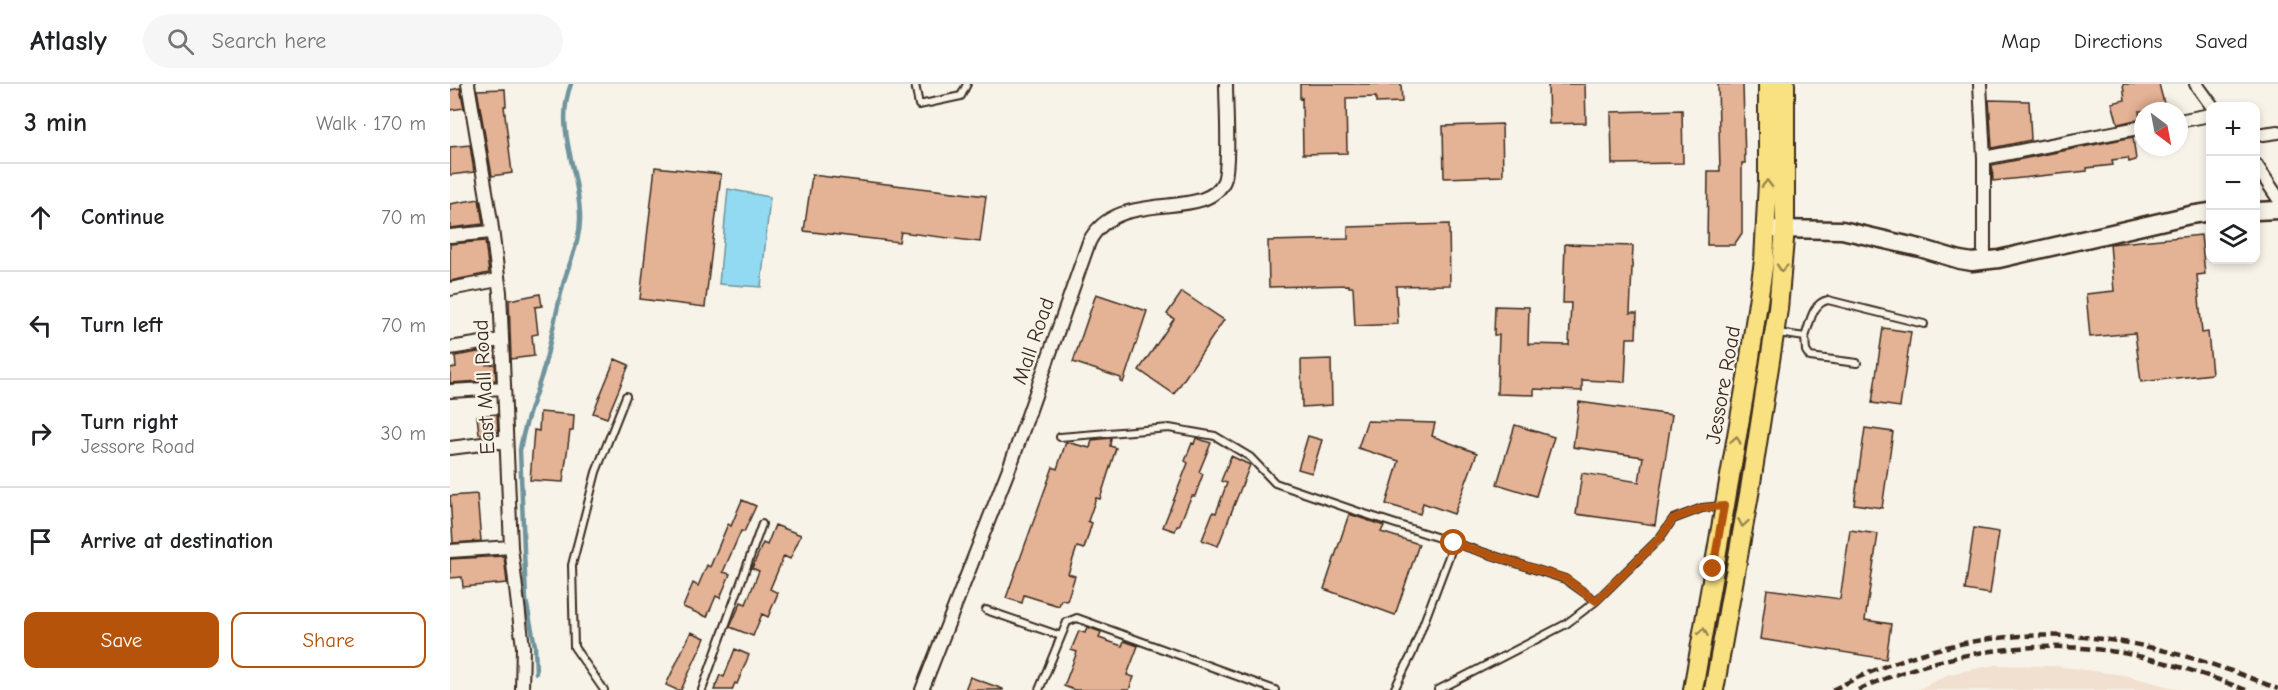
<!DOCTYPE html>
<meta charset="utf-8">
<style>
body{margin:0;font-family:"Comic Neue",sans-serif;background:#f6f6f6;color:#202124}
.controls{position:absolute;right:18px;top:18px;display:grid;overflow:hidden;border-radius:12px;box-shadow:0 3px 9px #0003}
.controls button{width:54px;height:54px;display:grid;place-items:center;padding:0;border:0;border-bottom:2px solid #e0e0e0;background:#fff;color:#202124;font:30px sans-serif}
.compass{position:absolute;left:1684px;top:18px;width:54px;height:54px;border-radius:50%;background:#fff;box-shadow:0 3px 9px #0003;rotate:148deg}
.stop{position:absolute;width:18px;height:18px;margin:-14px;border:4px solid #b45309;border-radius:50%;background:#fff}
.stop.end{background:#b45309;border-color:#fff;box-shadow:0 2px 6px #0008}
.list{margin:0;padding:0;list-style:none}
h2{display:flex;justify-content:space-between;align-items:center;height:78px;margin:0;padding:0 24px;font-size:26px}
h2 small{font-size:20px;font-weight:400;color:#757577}
.list li{display:grid;grid-template-columns:39px 1fr auto;gap:18px;align-items:center;box-sizing:border-box;height:108px;padding:0 24px;border-top:2px solid #e0e0e0}
.list b{display:block;font-size:22px;white-space:nowrap}
.list p{margin:0;font-size:20px;white-space:nowrap;color:#757577}
.list em{font-size:20px;font-style:normal;color:#757577}
.actions{display:flex;gap:12px;padding:18px 24px}
.actions a{flex:1;padding:14px 0;border:2px solid #b45309;border-radius:12px;text-align:center;font-size:21px;color:#b45309}
.actions .main{background:#b45309;color:#fff}
.icon{flex:none;width:33px;height:33px;fill:none;stroke:currentColor;stroke-width:2;stroke-linecap:round;stroke-linejoin:round}
.map{position:relative;flex:none;width:1828px;height:606px;overflow:hidden}
header{display:flex;align-items:center;gap:36px;box-sizing:border-box;height:84px;padding:0 30px;background:#fff;border-bottom:2px solid #e0e0e0}
header strong{font-size:28px}
nav{display:flex;gap:33px;margin-inline-start:auto;font-size:21px}
.search{width:420px;height:54px;background:#f6f6f6;display:flex;align-items:center;gap:15px;box-sizing:border-box;padding:0 21px;border-radius:33px;color:#757577;font-size:22px}
main{display:flex}
aside{flex:1;background:#fff}
.map>svg:first-child{display:block}
</style>
<header>
<strong>Atlasly</strong>
<div class="search"><svg class="icon" aria-label="search" viewBox="0 0 24 24"><circle cx="10" cy="10" r="6"/><path d="M15 15l6 6"/></svg>Search here</div>
<nav><a>Map</a><a>Directions</a><a>Saved</a></nav>
</header>
<main>
<aside>
<h2>3 min<small>Walk · 170 m</small></h2>
<ul class="list">
<li><svg class="icon" aria-label="ahead" viewBox="0 0 24 24"><path d="M12 20V5M6 11l6-6 6 6"/></svg><div><b>Continue</b></div><em>70 m</em></li>
<li><svg class="icon" aria-label="left" viewBox="0 0 24 24"><path d="M17 20v-9H6M10 6l-5 5 5 5"/></svg><div><b>Turn left</b></div><em>70 m</em></li>
<li><svg class="icon" aria-label="right" viewBox="0 0 24 24"><path d="M7 20v-9h11M14 6l5 5-5 5"/></svg><div><b>Turn right</b><p>Jessore Road</p></div><em>30 m</em></li>
<li><svg class="icon" aria-label="arrive" viewBox="0 0 24 24"><path d="M6 21V4h12l-3 4 3 4H6"/></svg><div><b>Arrive at destination</b></div></li>
</ul>
<div class="actions"><a class="main">Save</a><a>Share</a></div>
</aside>
<div class="map">
<svg width="1828" height="606" viewBox="0 0 1828 606">
<rect width="100%" height="100%" fill="#f7f3e8"/>
<filter id="ink" filterUnits="userSpaceOnUse"><feTurbulence type="fractalNoise" baseFrequency=".0167" numOctaves="2"/><feDisplacementMap in="SourceGraphic" scale="12" xChannelSelector="R" yChannelSelector="G"/><feConvolveMatrix kernelMatrix="1 2 1 2 8 2 1 2 1" color-interpolation-filters="sRGB"/></filter>
<g filter="url(#ink)">
<path fill="#f1e0cf" d="M1545 581 1606 582 1674 591 1732 606H1467L1499 590Z"/>
<path fill="#91daf2" stroke="#6f949d" stroke-width="1.5" d="M278 105 320 113 311 203 269 200Z"/>
<g fill="none" stroke-linecap="round" stroke-linejoin="round">
<path stroke="#6f949d" stroke-width="4.5" d="M86 589 85 562 76 516 70 366C74 339 85 313 93 287 101 257 106 227 114 197 121 174 131 155 130 131 129 86 104 44 121 0"/>
</g>
<path fill="#e4b295" stroke="#3b2a1e" stroke-width="1.5" d="M850 0H951L952 18 926 19V13L896 14 897 69 853 70 852 14 850 15Z
M1098 0H1135L1136 39 1099 40Z
M1268 0H1293L1295 79H1292V149L1284 161H1257L1258 87H1270Z
M1673 0H1709L1716 27H1689L1690 35 1668 40 1662 19 1675 16Z
M10 4 14 24 0 26V6Z
M55 5 56 22H54L62 89 42 92 27 6Z
M1539 16 1579 17 1581 56 1542 64Z
M1232 26 1233 79 1162 80 1161 28Z
M1052 40 1053 92 994 94 993 42Z
M1683 53 1686 76 1679 78 1678 74 1662 76 1663 81 1637 84V87L1543 97 1542 81Z
M20 61 24 88 0 91V63Z
M205 83 271 90 255 223 190 215Z
M362 91 536 112 530 158 451 148 449 158 354 147Z
M29 115 33 140 0 144V120Z
M999 140 1000 201 946 202 948 240 905 242 903 203H899V201L819 203 818 157 898 155V143Z
M1751 151 1755 190 1747 191 1752 249 1758 248 1762 290 1691 298 1685 249 1640 253 1636 210 1664 207 1660 160Z
M35 157 39 189 0 197V160Z
M1115 160 1183 162 1180 229H1187L1186 254H1177L1175 298 1132 296V307L1084 305V311L1047 310 1049 251H1044L1045 222 1079 223 1078 260 1119 261 1121 219H1113Z
M732 208 774 236 724 310 689 286 724 235 717 230Z
M90 210 92 222 85 223 88 250 82 251 84 272 61 275 59 216Z
M646 210 697 227 673 299 671 298V294L623 278Z
M1433 244 1461 248 1450 323 1422 319Z
M34 267 36 281 45 280 46 296 0 299V284L6 283 5 272Z
M165 275 179 281 157 334 143 329Z
M881 275 882 321 852 323 851 276Z
M1129 318 1222 331 1205 441 1126 430 1132 389 1189 398 1193 373 1123 363Z
M90 328 124 331 123 347H120L113 398 80 396 84 346 89 347Z
M47 330 48 348 29 350 27 332Z
M917 337 985 339 982 352 1027 369 1004 430 973 419 970 430 936 420 949 377 908 364Z
M1065 341 1104 353 1086 412 1047 400Z
M1415 344 1443 348 1432 424 1404 420Z
M858 352 872 356 862 389 848 385Z
M661 354 660 362 666 364 650 415 646 414 638 437 642 439 634 465 627 463 618 490 625 492 617 517 611 516 609 522 574 511 572 519 556 514 603 383 607 385 616 358 640 364 642 356Z
M746 354 761 359 749 388 753 390 745 412H742L738 420 729 442H727L725 447 713 443 738 379 735 377 742 359 744 360Z
M781 372 800 381 768 462 752 456 763 428 766 429 777 399 771 397Z
M27 410 31 457 3 459 0 412Z
M292 416 306 422 294 448 291 447 273 488 280 490 270 514 266 512 257 533 233 523 243 499 248 502 257 481 260 483 278 440 281 442Z
M899 430 934 442 931 448 969 460 945 531 874 505Z
M325 441 351 451 340 475 334 472 320 505 328 509 318 533 312 530 303 552 280 543 291 518 296 520 309 487 302 484 313 459 317 461Z
M1524 444 1549 448 1540 510 1515 506Z
M1400 446 1428 450 1415 536 1441 540 1436 575 1310 555 1317 505 1390 515Z
M54 472 57 499 13 503 12 493 0 494V475Z
M637 543 651 548 649 554 672 562 674 557 688 562 677 591 684 593 679 606H624L614 602 627 568 621 566 629 547 635 549Z
M241 548 255 554 231 606H227L216 601Z
M285 565 299 571 287 600 285 599 282 606H264L270 591 274 593Z
M520 593 553 605V606H515Z"/>
<g fill="none" stroke-linecap="round" stroke-linejoin="round">
<defs>
<path id="lane" d="M465 0 469 21 511 12 517 0
M1328 249 1355 253C1360 239 1362 219 1378 216L1474 240
M1355 253 1356 267 1360 273 1407 279
M610 353 719 344 765 352 800 373 825 399 912 429 1115 495 1146 517 1209 455 1223 435 1252 424 1271 422
M536 526 611 552
M154 606 124 563 122 481 146 388 176 312
M252 606 312 440
M589 606 617 538 627 534 825 606
M944 606 962 570 1004 459
M988 606 1116 540 1146 517"/>
<path id="street" d="M18 0 41 137 50 208 61 463 73 563 72 606
M1530 0 1534 74V177
M1746 0 1762 22
M1729 37 1760 31
M1806 51 1828 48
M1534 74 1693 43
M1806 81 1828 114
M0 152 41 148
M0 205 48 196
M0 264 51 256
M0 307 53 304
M0 364 56 357
M0 467 61 463
M472 606 563 374 639 158C667 102 756 139 774 97 780 80 776 21 776 0"/>
<path id="secondary" d="M1806 127 1828 126
M1316 145 1392 146 1470 164 1510 176 1522 178 1549 175 1740 131 1760 128"/>
<path id="primary" d="M1243 606 1297 294 1314 177 1318 97V0
M1264 606 1300 405 1328 225 1335 144V0"/>
</defs>
<use href="#lane" stroke="#3b2a1e" stroke-width="10"/>
<use href="#street" stroke="#3b2a1e" stroke-width="16"/>
<use href="#secondary" stroke="#3b2a1e" stroke-width="21"/>
<use href="#primary" stroke="#3b2a1e" stroke-width="22"/>
<use href="#lane" stroke="#f7f3e8" stroke-width="6"/>
<use href="#street" stroke="#f7f3e8" stroke-width="12"/>
<use href="#secondary" stroke="#f7f3e8" stroke-width="16"/>
<use href="#primary" stroke="#f9e181" stroke-width="18"/>
<path stroke="#3b2a1e" stroke-width="4.5" stroke-dasharray="9 4.5" stroke-linecap="butt" d="M1382 606C1537 527 1671 540 1828 605
M1408 606C1496 566 1597 551 1692 573 1728 581 1762 593 1796 606"/>
</g>
<defs><path id="oneway-chevron" d="M-2-3.5L2.5 0L-2 3.5" fill="none" stroke-width="1.6" stroke-linecap="round" stroke-linejoin="round" transform="scale(1.5)"/></defs>
<g stroke="#9a8650">
<use href="#oneway-chevron" transform="translate(1317 100) rotate(-89)"/>
<use href="#oneway-chevron" transform="translate(1332 184) rotate(95)"/>
<use href="#oneway-chevron" transform="translate(1286 356) rotate(-80)"/>
<use href="#oneway-chevron" transform="translate(1293 439) rotate(100)"/>
<use href="#oneway-chevron" transform="translate(1253 548) rotate(-80)"/>
</g>
</g>
<g fill="none" stroke-linecap="round" stroke-linejoin="round" filter="url(#ink)">
<path stroke="#b45309" stroke-width="8" d="M1004 459 1116 495 1146 517 1209 455 1223 435 1252 424 1274 422 1263 485"/>
</g>
<g text-anchor="middle" stroke-width="4.5" stroke-linejoin="round" paint-order="stroke">
<g font-size="21" fill="#3b2a1e" stroke="#f7f3e8">
<text transform="translate(583 257) rotate(-71)" y="7">Mall Road</text>
<text transform="translate(1273 301) rotate(-80)" y="7">Jessore Road</text>
<text transform="translate(34 303) rotate(-93)" y="7">East Mall Road</text>
</g>
</g>
</svg>
<div class="controls">
<button>+</button>
<button>−</button>
<button><svg class="icon" aria-label="layers" viewBox="0 0 24 24"><path d="M12 4l9 5-9 5-9-5zM3 14l9 5 9-5"/></svg></button>
</div>
<svg class="compass" viewBox="-18 -18 36 36"><path d="M0-13l5 13h-10z" fill="#e53935"/><path d="M0 13l5-13h-10z" fill="#757577"/></svg>
<div class="stop" style="left:1004px;top:459px"></div>
<div class="stop end" style="left:1263px;top:485px"></div>
</div>
</main>
